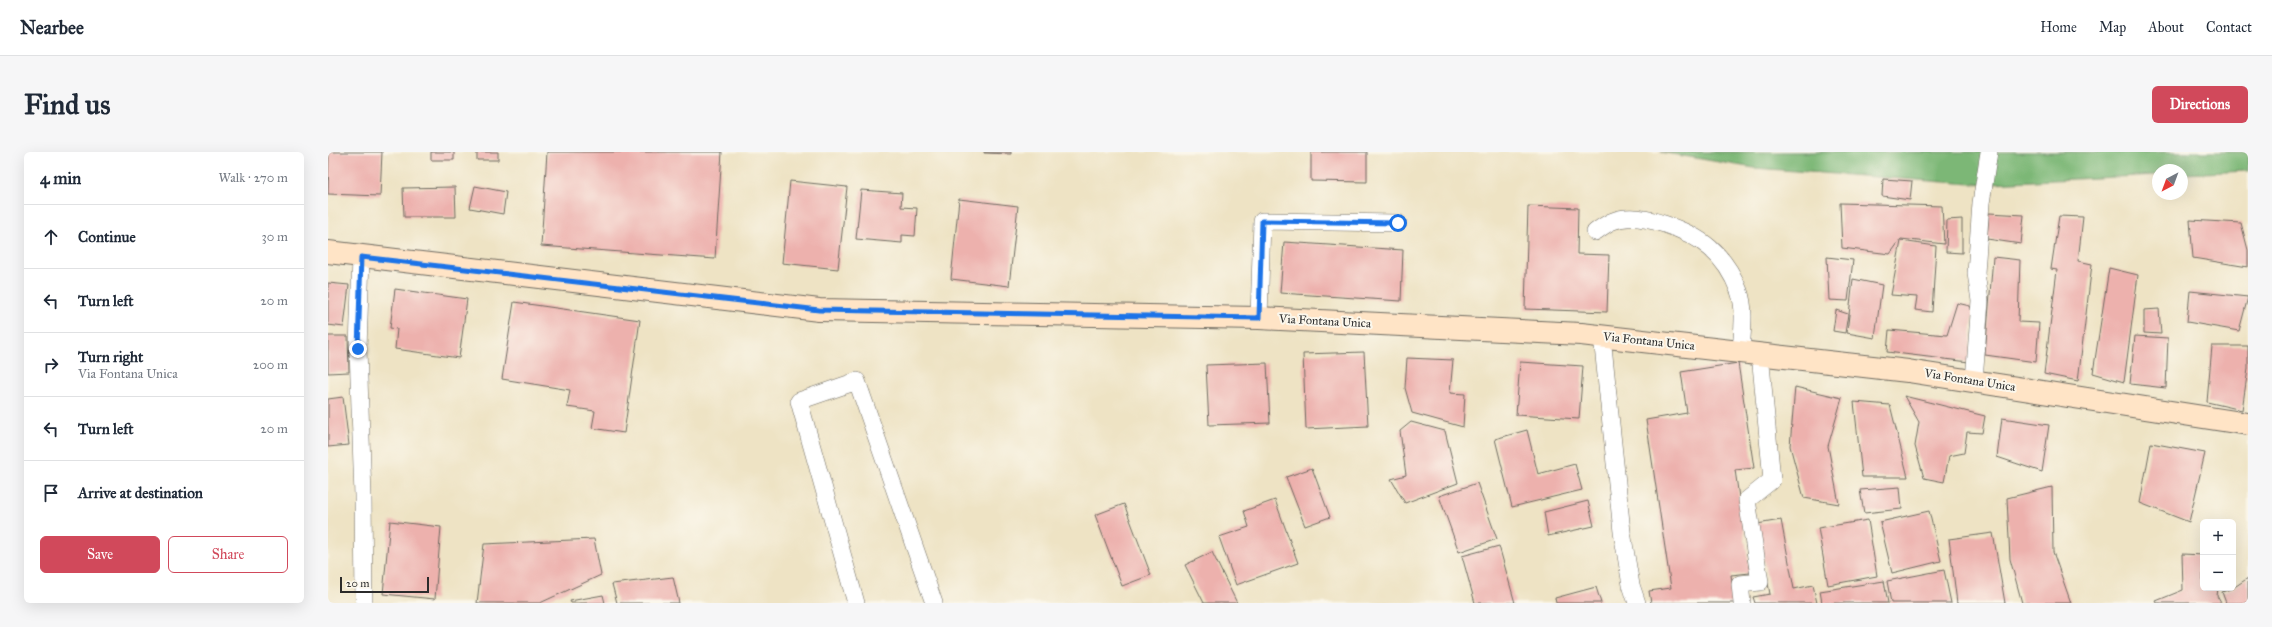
<!DOCTYPE html>
<meta charset="utf-8">
<style>
body{margin:0;font-family:"IM FELL Great Primer",serif;background:#f6f6f7;color:#1f2937}
.controls{position:absolute;right:12px;bottom:12px;display:grid;overflow:hidden;border-radius:6px;box-shadow:0 4px 16px #0002}
.controls button{width:36px;height:36px;display:grid;place-items:center;padding:0;border:0;border-bottom:1px solid #e0e1e3;background:#fff;color:#1f2937;font:20px sans-serif}
.compass{position:absolute;left:1824px;top:12px;width:36px;height:36px;border-radius:50%;background:#fff;box-shadow:0 4px 16px #0002;rotate:221deg}
.scale{position:absolute;left:12px;bottom:10px;width:89px;box-sizing:border-box;padding-left:4px;border:2px solid #2b2b2b;border-top:0;font-size:11px;line-height:14px;white-space:nowrap;color:#2b2b2b;-webkit-text-stroke:3px #fbf7ec;paint-order:stroke}
.stop{position:absolute;width:12px;height:12px;margin:-9px;border:3px solid #1a73e8;border-radius:50%;background:#fff}
.stop.end{background:#1a73e8;border-color:#fff;box-shadow:0 1px 4px #0008}
.list{margin:0;padding:0;list-style:none}
h2{display:flex;justify-content:space-between;align-items:center;height:52px;margin:0;padding:0 16px;font-size:17px}
h2 small{font-size:13px;font-weight:400;color:#747a83}
.list li{display:grid;grid-template-columns:26px 1fr auto;gap:12px;align-items:center;box-sizing:border-box;height:64px;padding:0 16px;border-top:1px solid #e0e1e3}
.list b{display:block;font-size:15px;white-space:nowrap}
.list p{margin:0;font-size:13px;white-space:nowrap;color:#747a83}
.list em{font-size:13px;font-style:normal;color:#747a83}
.actions{display:flex;gap:8px;padding:12px 16px}
.actions a{flex:1;padding:9px 0;border:1px solid #d1495b;border-radius:6px;text-align:center;font-size:14px;color:#d1495b}
.actions .main{background:#d1495b;color:#fff}
.icon{flex:none;width:22px;height:22px;fill:none;stroke:currentColor;stroke-width:2;stroke-linecap:round;stroke-linejoin:round}
.map{position:relative;flex:none;width:1920px;height:451px;overflow:hidden;border-radius:6px}
header{display:flex;align-items:center;gap:24px;box-sizing:border-box;height:56px;padding:0 20px;background:#fff;border-bottom:1px solid #e0e1e3}
header strong{font-size:19px}
nav{display:flex;gap:22px;margin-inline-start:auto;font-size:14px}
.intro{display:flex;align-items:center;justify-content:space-between;box-sizing:border-box;height:96px;padding:0 24px}
h1{margin:0;font-size:28px}
.button{padding:10px 18px;border-radius:6px;background:#d1495b;color:#fff;font-size:14px;font-weight:700}
main{display:flex;gap:24px;padding:0 24px}
aside{flex:1;background:#fff;border-radius:6px;box-shadow:0 4px 16px #0002}
.map>svg:first-child{display:block}
</style>
<header>
<strong>Nearbee</strong>
<nav><a>Home</a><a>Map</a><a>About</a><a>Contact</a></nav>
</header>
<div class="intro"><h1>Find us</h1><a class="button">Directions</a></div>
<main>
<aside>
<h2>4 min<small>Walk · 270 m</small></h2>
<ul class="list">
<li><svg class="icon" aria-label="ahead" viewBox="0 0 24 24"><path d="M12 20V5M6 11l6-6 6 6"/></svg><div><b>Continue</b></div><em>30 m</em></li>
<li><svg class="icon" aria-label="left" viewBox="0 0 24 24"><path d="M17 20v-9H6M10 6l-5 5 5 5"/></svg><div><b>Turn left</b></div><em>20 m</em></li>
<li><svg class="icon" aria-label="right" viewBox="0 0 24 24"><path d="M7 20v-9h11M14 6l5 5-5 5"/></svg><div><b>Turn right</b><p>Via Fontana Unica</p></div><em>200 m</em></li>
<li><svg class="icon" aria-label="left" viewBox="0 0 24 24"><path d="M17 20v-9H6M10 6l-5 5 5 5"/></svg><div><b>Turn left</b></div><em>20 m</em></li>
<li><svg class="icon" aria-label="arrive" viewBox="0 0 24 24"><path d="M6 21V4h12l-3 4 3 4H6"/></svg><div><b>Arrive at destination</b></div></li>
</ul>
<div class="actions"><a class="main">Save</a><a>Share</a></div>
</aside>
<div class="map">
<svg width="1920" height="451" viewBox="0 0 1920 451">
<rect width="100%" height="100%" fill="#fbf7ec"/>
<filter id="ink" filterUnits="userSpaceOnUse"><feTurbulence type="fractalNoise" baseFrequency=".025" numOctaves="2"/><feDisplacementMap in="SourceGraphic" scale="8" xChannelSelector="R" yChannelSelector="G"/><feConvolveMatrix kernelMatrix="1 2 1 2 8 2 1 2 1" color-interpolation-filters="sRGB"/></filter>
<filter id="wash" filterUnits="userSpaceOnUse"><feTurbulence type="fractalNoise" baseFrequency=".012" numOctaves="4" result="noise"/><feDisplacementMap in="SourceGraphic" scale="16" xChannelSelector="R" yChannelSelector="G"/><feGaussianBlur stdDeviation="0.9" result="paint"/><feColorMatrix in="noise" values="0 0 0 0 0 0 0 0 0 0 0 0 0 0 0 0 0 1.4 0 .05"/><feComposite in="paint" operator="in"/></filter>
<g filter="url(#wash)">
<rect width="100%" height="100%" fill="#eee3c4"/>
<path fill="#7bb776" stroke="#537150" d="M1332 0H1920V19L1854 22V18H1830V23L1643 32 1426 16Z"/>
<g id="blocks">
<path fill="#edb1ad" d="M1 0H54L52 44 0 42Z
M103 0H126V8H103Z
M149 0H170V8H149Z
M219 0H394L387 107 213 94Z
M656 0H683V2L656 1Z
M983 0H1039V30L983 29Z
M1555 27 1584 29 1582 48 1554 44Z
M462 29 519 35 510 117 454 111Z
M147 34 178 40 175 62 142 56Z
M127 35 128 65H76L75 36Z
M533 38 574 41 573 55 589 56 587 84 574 83V91L528 87Z
M631 47 690 54 681 134 623 127Z
M1512 51 1614 54 1616 92 1573 87 1562 102 1514 96Z
M1200 54 1250 56 1249 102 1281 103 1279 160 1197 157Z
M1661 61 1696 63 1693 92 1659 87Z
M1731 64 1755 65 1750 109 1764 112 1750 229 1716 222 1729 118 1723 117Z
M1634 67V101L1618 100 1619 68Z
M1862 68 1913 71 1920 98V115L1865 106Z
M1573 89 1608 94 1604 160 1587 158 1589 145 1563 143Z
M956 90 1075 98 1073 149 952 141Z
M1499 105 1525 108 1520 149 1501 148Z
M1665 105 1692 108 1690 170 1711 171 1708 210 1657 203Z
M1781 116 1810 123 1796 230 1765 221Z
M1525 127 1554 133 1547 186 1519 181Z
M0 131 21 133 16 175 0 173Z
M67 137 139 147 131 206 67 197 69 177 62 176Z
M1862 139 1920 145 1911 179 1859 170Z
M186 150 312 168 296 281 264 276 267 259 239 255 242 238 174 227Z
M1629 151 1642 154 1645 160 1641 210 1559 200 1561 178 1619 183Z
M1831 157 1833 182 1816 181V158Z
M1508 158 1520 162 1517 181 1505 179Z
M0 184H20L21 220 0 221Z
M1807 184 1840 186 1838 236 1802 232Z
M1884 194H1920V217L1914 258 1879 250Z
M1036 200 1040 274 978 277 975 202Z
M1079 206 1125 208 1122 241 1137 242 1135 275 1084 261 1077 236Z
M1192 210 1255 214 1251 267 1188 263Z
M939 211 942 271 881 273 878 213Z
M1410 211 1426 316 1407 318 1422 421 1403 423 1407 451H1323L1321 439 1343 436 1318 268 1359 261 1353 220Z
M1467 235 1514 246 1500 294 1511 352 1476 346 1462 294Z
M1576 244 1657 264 1654 281 1639 280 1636 301 1621 304 1616 330 1596 326 1587 294 1591 270Z
M15 245 21 293 0 295V247Z
M1526 250 1562 253 1580 325H1534Z
M1674 266 1721 273 1714 320 1669 305Z
M1083 270 1117 279 1130 331 1077 351 1063 327 1078 323 1072 279Z
M1199 278 1210 322 1247 312 1254 338 1184 355 1167 287Z
M1823 291 1877 301 1861 370 1812 351Z
M984 316 1002 365 977 374 958 325Z
M1149 331 1169 387 1131 400 1111 344Z
M1572 335 1574 357 1536 361 1532 338Z
M1724 335 1725 400 1743 451H1694L1682 407 1679 346Z
M947 348 970 411 908 433 891 385 921 375 916 359Z
M1260 349 1266 374 1220 384 1216 360Z
M796 352 823 423 794 434 767 363Z
M1601 359 1613 409 1564 421 1552 370Z
M1453 368 1466 437 1485 433 1489 451H1427L1425 445 1442 442 1429 372Z
M1540 368 1549 424 1500 433 1490 376Z
M62 369 113 375 107 447 55 442Z
M1665 381 1677 451H1629L1621 387Z
M266 387 273 423 212 451H149L156 392Z
M1171 394 1187 451H1147L1134 404Z
M884 400 909 451H876L857 413Z
M1854 402 1875 403V436H1890L1889 444 1893 451H1829L1828 449 1855 438Z
M1616 418 1623 451H1563L1559 429Z
M345 425 351 451H289L284 432Z
M1920 426V451H1898L1894 440 1905 436Z
M1556 429 1560 451H1494L1492 439Z
M1268 435 1273 451H1228L1227 446Z
M275 443 277 451H243L242 449Z"/>
</g>
</g>
<g filter="url(#ink)">
<use href="#blocks" fill-opacity="0" stroke="#6f6b61" stroke-width="1"/>
<g fill="none" stroke-linecap="round" stroke-linejoin="round">
<defs>
<path id="lane" d="M1267 80C1273 76 1279 71 1285 69 1311 58 1363 79 1382 96 1396 108 1405 123 1411 139 1418 158 1414 180 1413 200
M33 105 30 197 35 344 36 451
M931 166 934 69 1070 71
M1274 184 1294 380 1303 433 1309 451
M1646 229 1652 149 1648 121 1653 51 1661 0
M528 451 471 249 529 229 606 451
M1414 451 1412 432 1432 430 1419 348 1444 328 1432 202"/>
<path id="secondary" d="M0 100 491 158 931 166 1253 182 1580 219 1920 272"/>
</defs>
<use href="#lane" stroke="#6f6b61" stroke-width="18"/>
<use href="#secondary" stroke="#6f6b61" stroke-width="24"/>
<use href="#lane" stroke="#fff" stroke-width="17"/>
<use href="#secondary" stroke="#ffe4c6" stroke-width="22"/>
</g>
</g>
<g fill="none" stroke-linecap="round" stroke-linejoin="round" filter="url(#ink)">
<path stroke="#1a73e8" stroke-width="5" d="M30 197 33 105 491 158 931 166 934 69 1070 71"/>
</g>
<g text-anchor="middle" stroke-width="4" stroke-linejoin="round" paint-order="stroke">
<g font-size="12" fill="#2b2b2b" stroke="#fbf7ec">
<text transform="translate(997 169) rotate(3)" y="4">Via Fontana Unica</text>
<text transform="translate(1321 189) rotate(6)" y="4">Via Fontana Unica</text>
<text transform="translate(1642 228) rotate(9)" y="4">Via Fontana Unica</text>
</g>
</g>
</svg>
<div class="controls">
<button>+</button>
<button>−</button>
</div>
<svg class="compass" viewBox="-18 -18 36 36"><path d="M0-13l5 13h-10z" fill="#e53935"/><path d="M0 13l5-13h-10z" fill="#747a83"/></svg>
<div class="scale">20 m</div>
<div class="stop" style="left:1070px;top:71px"></div>
<div class="stop end" style="left:30px;top:197px"></div>
</div>
</main>
